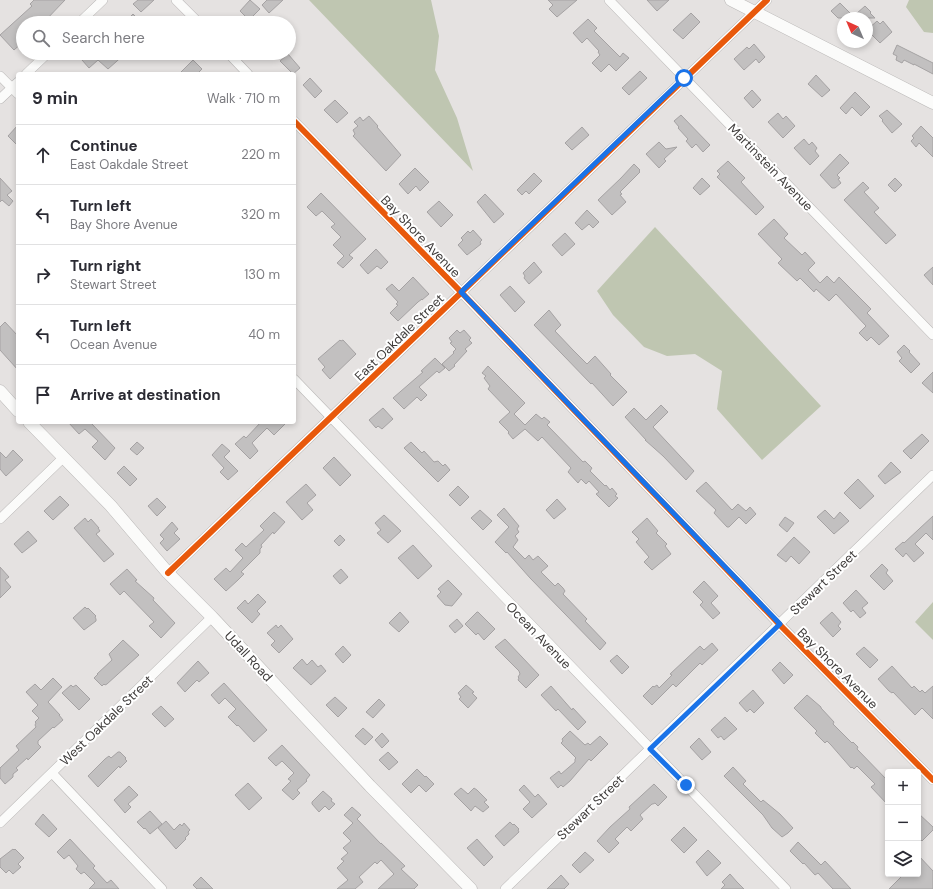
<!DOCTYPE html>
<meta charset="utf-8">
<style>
body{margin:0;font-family:"DM Sans",sans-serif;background:#f2f2f3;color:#2b2b33}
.controls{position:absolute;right:12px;bottom:12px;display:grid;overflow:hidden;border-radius:4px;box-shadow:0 2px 6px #0003}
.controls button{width:36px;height:36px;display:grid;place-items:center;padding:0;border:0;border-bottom:1px solid #e1e1e2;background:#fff;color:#2b2b33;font:20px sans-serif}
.compass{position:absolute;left:837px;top:12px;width:36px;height:36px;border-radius:50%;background:#fff;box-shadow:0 2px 6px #0003;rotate:316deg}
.stop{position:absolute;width:12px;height:12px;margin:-9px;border:3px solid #1a73e8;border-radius:50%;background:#fff}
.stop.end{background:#1a73e8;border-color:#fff;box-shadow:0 1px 4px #0008}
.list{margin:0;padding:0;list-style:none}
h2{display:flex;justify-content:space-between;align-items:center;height:52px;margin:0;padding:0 16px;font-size:17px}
h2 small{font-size:13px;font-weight:400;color:#7c7c81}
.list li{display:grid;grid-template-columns:26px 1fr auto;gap:12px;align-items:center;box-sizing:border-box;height:60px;padding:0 16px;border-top:1px solid #e1e1e2}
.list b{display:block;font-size:15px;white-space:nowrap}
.list p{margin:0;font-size:13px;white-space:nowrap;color:#7c7c81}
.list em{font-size:13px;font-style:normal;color:#7c7c81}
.icon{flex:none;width:22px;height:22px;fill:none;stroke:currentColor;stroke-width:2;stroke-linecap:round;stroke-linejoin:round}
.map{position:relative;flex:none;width:933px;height:889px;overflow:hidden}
.search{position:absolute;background:#fff;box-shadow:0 2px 6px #0003;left:16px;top:16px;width:280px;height:44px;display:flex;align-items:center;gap:10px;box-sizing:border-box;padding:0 14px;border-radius:22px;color:#7c7c81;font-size:15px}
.panel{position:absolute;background:#fff;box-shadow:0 2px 6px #0003;left:16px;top:72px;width:280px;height:352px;border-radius:4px}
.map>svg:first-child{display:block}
</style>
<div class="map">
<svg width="933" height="889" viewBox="0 0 933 889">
<rect width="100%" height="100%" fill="#e5e2e1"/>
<path fill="#bfc6b1" d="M309 0H431L439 36 435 70 457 118 473 171Z
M909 0H933V33L924 32 906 7Z
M655 227 821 406 762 460 717 409 722 371 695 354 667 356 644 347 613 315 597 291Z
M933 602V640L915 622Z"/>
<path fill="#c2c0c0" stroke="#a5a2a3" d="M34 0H65L43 23H23V42L14 50 0 35 32 6 30 4Z
M138 0H154L141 12 133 4Z
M250 0 260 9 249 20 240 11Z
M267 0H283L269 13 262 5Z
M548 0H577L557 17 549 9 553 5Z
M647 0H669L657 11Z
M840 3 855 18H838L831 11Z
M865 6 871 12 870 13 875 18H860L856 14Z
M691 13 700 22 683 39 673 30Z
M133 14 142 23H124Z
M588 19 597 28 594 31 620 57 623 53 629 58 616 71 609 64 601 72 592 63 600 55 598 52 599 51 587 38 582 43 573 33Z
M877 21 880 24 883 21 892 32 880 43 867 30Z
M754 44 765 57 759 63 756 59 744 70 734 59 747 47 749 49Z
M897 45 933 63V74L914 64V65L904 60 902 63 896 60 897 56 893 54Z
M83 53H93L96 57 100 53H126L108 69 98 60 89 68 82 60 86 57Z
M288 54 300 68 293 74 280 61Z
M193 60 202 69 197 74H179Z
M640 71 647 78 629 95 622 88Z
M816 75 830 90 822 97 808 84Z
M310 78 322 91 315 98 303 85Z
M752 90 761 100 753 108 744 98Z
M855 92 870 107 861 116 852 107 846 114 840 108Z
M335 100 348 113 337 123 324 110Z
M887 110 902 124 892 133 882 121 883 120 879 116Z
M778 113 783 119 786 116 795 126 783 138 768 122Z
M681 115 710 145 703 152 696 144 692 148 686 141 688 139 678 128 679 127 674 121Z
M369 116 378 126 377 127 401 155 386 171 353 136 355 134 353 130 358 126 354 122 360 117 363 121Z
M18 125V146L8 136Z
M921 126 933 138V157L919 143 916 147 911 141 914 138 912 136Z
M582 127 589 135 572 150 565 143Z
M804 139 809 145 812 142 817 148 815 151 819 156 810 165 794 148Z
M659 142 666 149 677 147 664 159 666 161 659 168 646 154Z
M840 154 849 163 837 175 840 178 838 179 841 183 835 188H832L820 175Z
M728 161 745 178 741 182 764 207 756 215 717 177 720 174 717 171Z
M634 164 640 170 639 171 640 172 620 192 622 194 620 195 626 202 612 215 598 200 621 178Z
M415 168 429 182 420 191 416 186 408 194 399 184Z
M534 173 542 181 529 194 526 191 522 195 517 190Z
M0 178 12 191 7 195 13 201 9 206 2 200 0 202Z
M702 178 710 186 700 195 693 188Z
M895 178 902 185 895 192 888 185Z
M863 182 869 188 864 192 879 208 874 212 896 235 886 244 844 200Z
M321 193 366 239 349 255 353 258 343 268 337 263 344 256 333 245 341 237 331 227 335 224 322 211 316 216 307 207Z
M485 194 504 214 494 223 477 202Z
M439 201 453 215 441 227 427 212Z
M587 210 599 222 593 228 589 224 582 230 575 223Z
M774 219 788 234 784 238 802 255 805 252 815 263 808 270 820 283 827 276 834 283 839 277 871 309 867 313 889 336 879 345 871 337 867 341 859 333 866 326 836 294 829 301 816 289 814 292 800 278 797 281 778 263 782 259 758 234Z
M473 230 482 240 480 242 481 244 467 255 458 245 463 240 461 238 468 231 470 233Z
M565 233 575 244 562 256 552 245Z
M376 249 388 262 381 269 377 266 368 274 360 265Z
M534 262 542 272 529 284 524 278 525 276 523 273Z
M933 267V285L924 275Z
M413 277 429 294 422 300V299L418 302 398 321 390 313 398 305 396 304 398 302 386 289 392 284 399 291Z
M510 286 525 302 515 312 500 295Z
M549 310 561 325 555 331 573 350 587 364 595 356 611 374 610 375 627 392 613 406 592 383 591 384 534 325Z
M5 322 18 336V370L0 350V327Z
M457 330 460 333 464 330 471 338 469 340 472 343 465 349 467 351 454 365 455 366 449 371 442 364 454 353 453 352 456 349 450 343 452 342 449 338Z
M340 340 341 341 343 340 356 354 330 379 322 370 325 367 318 359Z
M904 345 910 351 909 352 920 364 911 373 899 361 902 358 897 352Z
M435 358 445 368 439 373 437 371 419 387 427 395 421 401 417 397 404 409 393 398 423 372 421 371Z
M488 366 525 403 514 414 525 425 536 414 542 419 544 417 550 422 547 425 549 427 583 462 585 461 592 468 590 471 605 486 606 485 610 490 612 488 617 494 615 496 618 498 609 507 596 494 599 492 589 481 586 484 581 479 578 483 568 472 571 468 542 437 538 441 525 429 513 439 508 433 509 432 499 422 510 412 488 389 490 386 484 378 486 376 482 373Z
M933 372V393L922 383Z
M661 405 668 412 653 427 694 471 686 480 663 456 645 440H646L625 417 634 408 646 420Z
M383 408 393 419 382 429 378 426 376 428 369 420Z
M68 422H92L91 423 115 448 105 460 92 447 98 441 85 429 79 434Z
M261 422H287L274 435 267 428 252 443 258 451 250 459 235 444 244 436 246 438Z
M922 434 929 441 911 459 903 451Z
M137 442 144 448 137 455 130 449Z
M411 442 422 453 424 451 434 462 438 461 443 466 445 464 450 470 438 482 404 448Z
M222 444 230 451 224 457 238 471 228 480 220 472 224 468 212 455Z
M13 450 23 460 6 476 0 469V452L6 458Z
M334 457 351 475 340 486 323 468Z
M891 462 901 472 885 484 878 476Z
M124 466 137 479 130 486 117 473Z
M858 479 874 496 860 509 844 493Z
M706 482 732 510 738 504 746 511 750 507 756 514 746 524 739 517 729 527H727L714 513 716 510 696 491Z
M306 484 316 495 307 503 313 510 302 520 286 502Z
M458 486 469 497 460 506 449 495Z
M60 496 69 505 53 520 44 511Z
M157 498 166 507 157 516 148 506Z
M557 499 566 509 554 519 546 510Z
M504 508 519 526 517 529 519 532 515 536 518 540 513 547 525 559 529 555 533 560 538 556 548 566 541 572 555 586 558 583 563 588 565 591 563 594 587 619 585 621 606 643 600 650 530 578 507 552 506 553 495 542 509 527 497 515Z
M480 510 492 521 483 530 471 518Z
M825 510 834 519 840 512 849 521 834 534 817 517Z
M274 512 285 522 274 534 273 532 261 545 262 547 260 549V553L241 572 244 574 238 580 226 591 214 579 226 568 230 572 243 558 235 550 242 543 246 547 264 530 260 526Z
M384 515 401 531 388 543 377 533 381 530 375 523Z
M933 516V540L926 533 915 544 924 553 914 562 906 553 903 557 895 549 903 542 904 543Z
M785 517 794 523 787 532 779 525Z
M85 518 88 522 91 519 99 528H98L100 531 96 534 114 554 104 562 74 528Z
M647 518 658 531 656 533 667 544 665 546 671 554 652 570 644 562 649 557 636 542 639 539 632 532Z
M172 522 178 529 174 533 180 539 167 551 160 543 164 539 160 535Z
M28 531 37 541 22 553 14 544Z
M340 535 345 540 339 546 334 541Z
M794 537 810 552 799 564 791 556 786 562 777 555Z
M413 545 432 566 418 579 398 558Z
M882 564 888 570 886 573 893 581 884 590 870 576Z
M0 567 9 577 5 580 11 587 0 598Z
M127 569 137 580 135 581 154 598 153 600 175 623 161 638 149 626 154 622 124 591 120 595 110 584Z
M341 569 348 577 340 584 333 576Z
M448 580 462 594 452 606 445 605 437 596 441 592 438 589Z
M704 581 718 596 711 603 720 613 713 619 700 605 703 602 693 592Z
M856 590 868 603 862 608 866 613 860 618 853 610 851 612 843 603Z
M258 594 266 602 257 611 260 614 252 623 237 608 245 600 248 604Z
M85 607 87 609 88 608 96 616 95 617 96 619V621L84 630 73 618Z
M400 612 409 622 399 632 389 623Z
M477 612H478L495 629 484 640 478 633 476 635 465 624Z
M832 612 841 622 838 626 841 629 833 637 820 623Z
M457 619 463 626 455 633 449 626Z
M276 625 278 628 281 625 293 639 279 653 271 645 275 641 267 633Z
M505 639 539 675 526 688 518 680 519 678 518 677 520 674 519 671 495 647Z
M123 640 139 655 107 684 105 685 104 684 102 686 94 678 98 674H97L112 660 109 654Z
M712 643 718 650 702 665 700 663 676 687 673 684 652 705 643 696 653 686 654 687 657 685 659 688 672 675 670 674 700 646 704 650Z
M343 646 351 655 343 663 335 654Z
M864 647 878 660 870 668 856 654Z
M617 655 629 667 622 674 610 661Z
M302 659 307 665 312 660 318 667 321 665 326 671 311 685 293 668Z
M198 661 209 673 199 682 197 680 185 692 177 683Z
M780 662 793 675 784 684 772 670Z
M892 666 912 688 914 686 920 692 922 690 925 693 933 686V719L922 708 915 715 893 692 892 693 889 691 878 679Z
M53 678 62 687 48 702 60 715H59L63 720 54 728 53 727 38 741V744L41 747 28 760 27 758 16 768 18 770 13 774V777L5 784 0 778V768L19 750 16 746 36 727 35 725 36 723 35 722 39 718 32 711 38 705 26 692 35 684 41 690Z
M224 683 267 730 254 742 238 725 237 726 228 717 236 709 225 698 219 704 211 695Z
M71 685 73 687 76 685 90 699 79 710 62 693Z
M466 685 474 692 472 693 477 698 468 708 459 699 461 697 458 693Z
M551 686 572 710 573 708 586 722 578 730 558 709 556 711 541 695Z
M753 690 764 703 754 713 750 709 747 712 739 703Z
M807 695 821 707V708L834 722 833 724 852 743 853 742 858 747 857 749 888 781V805L871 787 875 784 857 766 854 769 852 767 851 768 831 745 827 741 825 743 815 733 817 731 794 708Z
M335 697 347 708 338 717 326 705Z
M379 699 385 705 373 718 366 712Z
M161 706 174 719 165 727 152 714Z
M725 717 737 729 724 740 721 736 718 738 711 730Z
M363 728 373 737 365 745 355 736Z
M570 731 585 745 588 743 590 745 600 736 608 744 591 761 589 759 570 781 563 787 561 785 558 788 550 778 559 771 561 774 575 762V759L576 758 561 743 563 741 562 739Z
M382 733 389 741 382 748 375 740Z
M699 738 711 752 702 760 690 747Z
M282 745 310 775 306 780 307 781 297 790 300 793 293 800 282 790 291 781 288 779 294 773 282 761 276 766 268 758Z
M118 752H120L126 758 125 759 127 761 120 768 119 766 98 787 88 776 105 759 109 756 111 758Z
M388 752 398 762 389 770 379 760Z
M733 767 746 781 743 784 761 802 763 800 780 814 793 828 788 833 782 837 772 828 763 815 724 776Z
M417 769 425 777 426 776 434 784 426 792 419 785 411 793 402 784Z
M248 783 262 798 249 810 235 795Z
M654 784 667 797 658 806 655 803 653 804H652L640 815 643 819 631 831 627 827 615 839 619 843 609 853 597 841 610 827 630 809 629 807Z
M524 785 535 797 538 794 547 804 532 818 523 809 530 802 519 790Z
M129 786 138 795 128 804 131 807 125 813 114 800Z
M461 788 468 794 474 788 477 790 487 800 484 802 489 807 483 812 475 806 471 811 454 794Z
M323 791 332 799 331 801 335 804 329 810 325 806 319 812 312 804V802Z
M352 807 361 815 357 819 381 844V843L405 866 401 869 418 885 414 889H378L394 874 381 860 377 864 375 862 359 877 363 882 355 889H337L348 880 337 868 344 861 341 859 348 853 343 848 351 841 343 833 353 823 344 815Z
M150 811 162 824 150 834 145 828 144 829 137 822Z
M918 813 933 827V830L922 841 918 837Z
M43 814 57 829 49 837 35 824Z
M166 821 174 830 180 824 182 826 184 823 190 830 188 832 189 834 185 838 186 839 176 849 158 828Z
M510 822 513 825 514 824 519 829 518 830 519 832 504 846 495 836Z
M684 827 697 840 684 853 671 840Z
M70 839 95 866 93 868 107 883 111 880 119 889H89L95 883 84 872 81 874 76 869 78 866 69 855 64 859 57 852Z
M477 839 493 857 484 866 467 848Z
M798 842 821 865 825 861 851 889H833L818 873 815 875 804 863 803 864 790 851Z
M13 849 14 850 15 849 24 858 18 864 21 867 13 874 9 870 6 873 0 867V859Z
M708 850 721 863 707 876 696 862Z
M585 852 594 860 580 873 572 865Z
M918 855 933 871V889H889L904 874H918Z
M730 874 737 882 744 889H721L725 885 722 882Z
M561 875 569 884 564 889H547Z
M201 877 213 889H197L193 885Z"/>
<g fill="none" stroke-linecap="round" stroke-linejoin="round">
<defs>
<path id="street" d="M176 0 199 23
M609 0 933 335
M79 23 103 0
M228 53 248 74
M26 74 48 53
M0 76 18 94
M0 99 18 82
M294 121 461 292 779 624 933 780
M294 379 786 889
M0 519 63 458
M168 573 767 0
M52 773 162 889
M0 823 212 617
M505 889 933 475"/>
<path id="secondary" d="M731 0 933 103
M0 391 18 411
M29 422 111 506 168 573 212 617 370 786 471 889"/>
</defs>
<use href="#street" stroke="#b9b7b6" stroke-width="10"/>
<use href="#secondary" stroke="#b9b7b6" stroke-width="13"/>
<use href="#street" stroke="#fbfbfa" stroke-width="9"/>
<use href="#secondary" stroke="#fbfbfa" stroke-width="12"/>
<defs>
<path id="cycleway" d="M294 121 461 292 779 624 933 780
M168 573 767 0"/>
</defs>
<use href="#cycleway" stroke="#fff" stroke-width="8"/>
<use href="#cycleway" stroke="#e8590c" stroke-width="6"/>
</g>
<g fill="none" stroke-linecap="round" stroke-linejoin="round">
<path stroke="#1a73e8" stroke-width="5" d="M684 78 461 292 780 624 650 749 686 785"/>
</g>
<g text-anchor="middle" stroke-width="4" stroke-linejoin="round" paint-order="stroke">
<g font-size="13" fill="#3e3b3a" stroke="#fff">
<text transform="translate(771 167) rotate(46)" y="5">Martinstein Avenue</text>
<text transform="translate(421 236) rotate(46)" y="5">Bay Shore Avenue</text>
<text transform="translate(399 337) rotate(-44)" y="5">East Oakdale Street</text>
<text transform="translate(823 582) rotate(-44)" y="5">Stewart Street</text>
<text transform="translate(539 635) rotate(46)" y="5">Ocean Avenue</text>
<text transform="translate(249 656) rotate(47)" y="5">Udall Road</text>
<text transform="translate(838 668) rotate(45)" y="5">Bay Shore Avenue</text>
<text transform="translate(106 720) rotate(-44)" y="5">West Oakdale Street</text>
<text transform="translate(590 807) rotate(-44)" y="5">Stewart Street</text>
</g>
</g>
</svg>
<div class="controls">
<button>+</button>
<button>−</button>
<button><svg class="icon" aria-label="layers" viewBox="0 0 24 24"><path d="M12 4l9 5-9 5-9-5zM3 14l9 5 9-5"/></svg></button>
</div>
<svg class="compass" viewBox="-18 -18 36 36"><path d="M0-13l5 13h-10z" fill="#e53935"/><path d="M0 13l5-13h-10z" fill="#7c7c81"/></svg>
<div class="stop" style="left:684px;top:78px"></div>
<div class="stop end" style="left:686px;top:785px"></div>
<div class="search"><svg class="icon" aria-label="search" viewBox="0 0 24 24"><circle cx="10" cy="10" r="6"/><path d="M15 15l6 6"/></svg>Search here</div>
<section class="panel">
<h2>9 min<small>Walk · 710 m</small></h2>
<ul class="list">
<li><svg class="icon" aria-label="ahead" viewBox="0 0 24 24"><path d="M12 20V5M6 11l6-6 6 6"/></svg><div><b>Continue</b><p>East Oakdale Street</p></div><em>220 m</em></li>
<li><svg class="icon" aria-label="left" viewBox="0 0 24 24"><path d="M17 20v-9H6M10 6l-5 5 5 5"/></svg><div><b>Turn left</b><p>Bay Shore Avenue</p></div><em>320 m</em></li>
<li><svg class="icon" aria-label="right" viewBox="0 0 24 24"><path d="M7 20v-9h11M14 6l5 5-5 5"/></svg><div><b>Turn right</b><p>Stewart Street</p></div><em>130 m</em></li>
<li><svg class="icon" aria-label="left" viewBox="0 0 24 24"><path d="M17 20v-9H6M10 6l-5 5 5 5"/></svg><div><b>Turn left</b><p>Ocean Avenue</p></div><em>40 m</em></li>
<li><svg class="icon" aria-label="arrive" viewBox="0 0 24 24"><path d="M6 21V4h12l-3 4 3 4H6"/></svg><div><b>Arrive at destination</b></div></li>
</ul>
</section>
</div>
